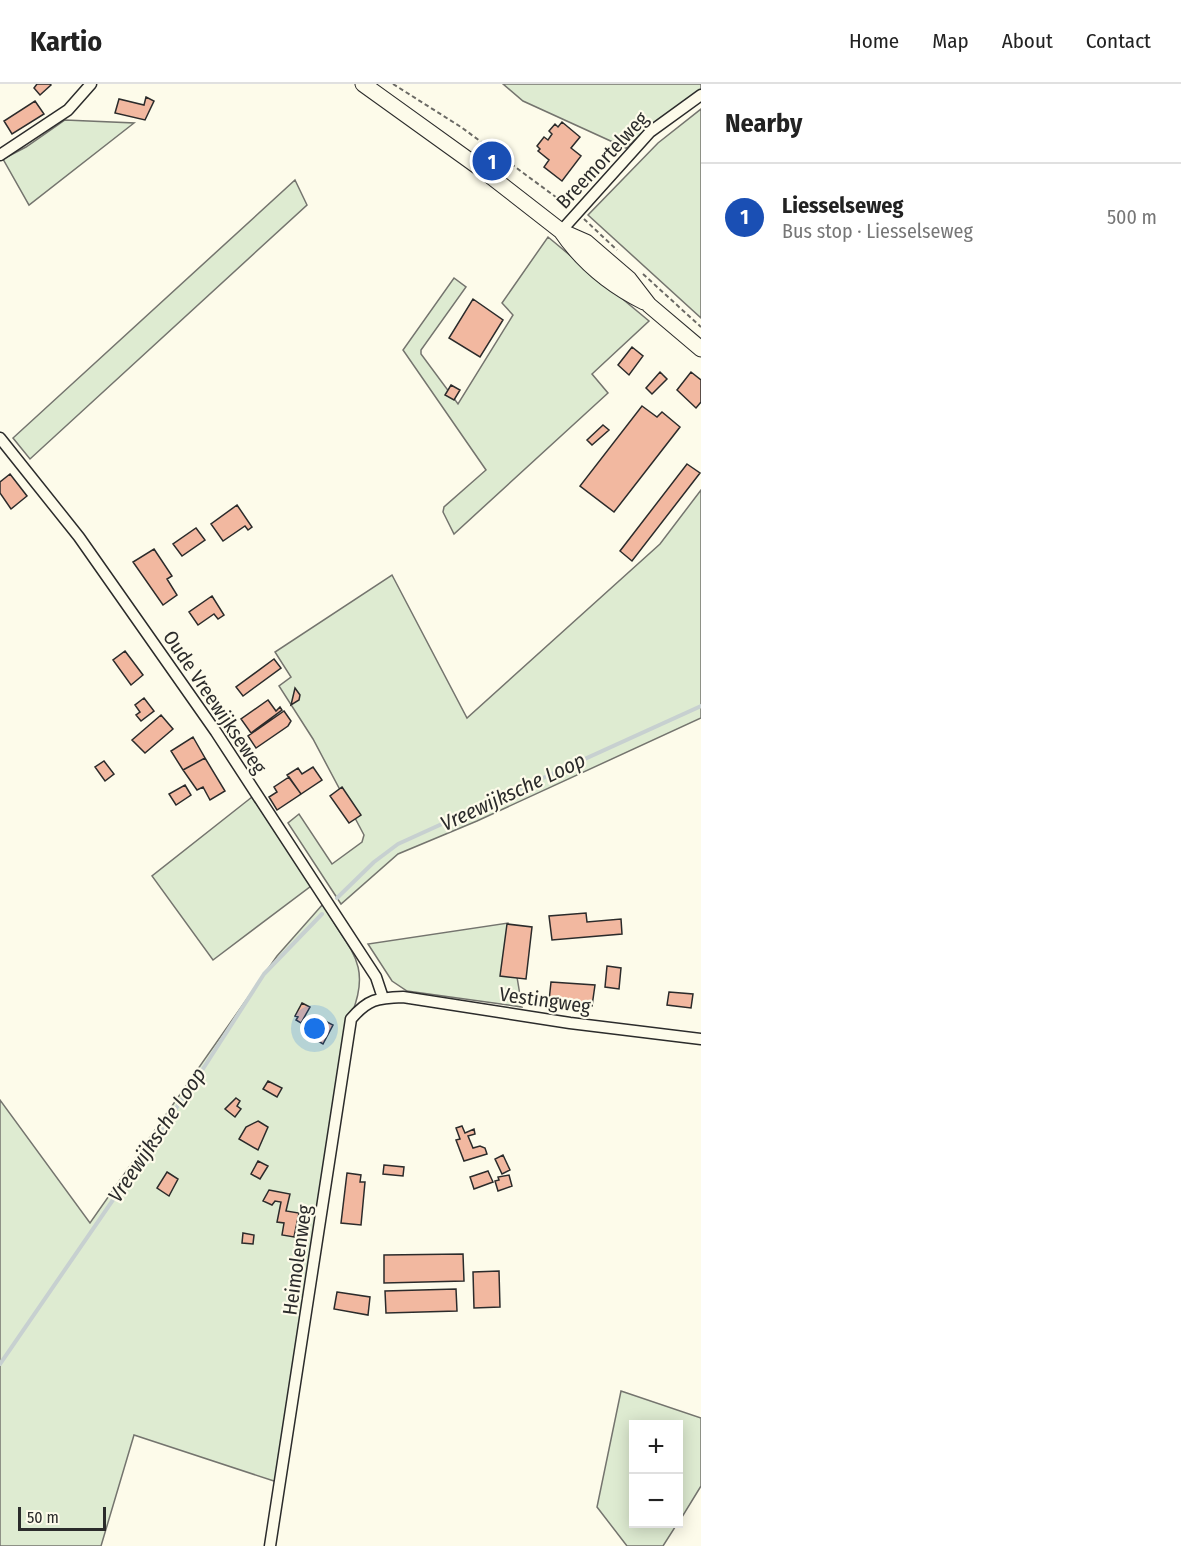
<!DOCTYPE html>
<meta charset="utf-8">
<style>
body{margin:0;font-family:"Fira Sans Condensed",sans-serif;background:#f6f6f6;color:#222}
.controls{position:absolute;right:18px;bottom:18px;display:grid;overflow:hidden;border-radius:0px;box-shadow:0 3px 15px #0003}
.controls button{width:54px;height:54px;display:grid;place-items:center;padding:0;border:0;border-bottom:2px solid #e0e0e0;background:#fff;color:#222;font:30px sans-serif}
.scale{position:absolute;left:18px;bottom:15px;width:88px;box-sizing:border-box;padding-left:6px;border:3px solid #2b2b2b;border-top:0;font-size:16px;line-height:21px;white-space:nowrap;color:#2b2b2b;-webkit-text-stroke:4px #fdfbea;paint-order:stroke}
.you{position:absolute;left:315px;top:945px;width:21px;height:21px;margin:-15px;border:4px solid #fff;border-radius:50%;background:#1a73e8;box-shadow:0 0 0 9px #1a73e833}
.badge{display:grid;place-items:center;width:39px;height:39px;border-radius:50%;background:#0b8043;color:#fff;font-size:20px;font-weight:700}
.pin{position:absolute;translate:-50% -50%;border:3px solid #fff;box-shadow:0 2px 6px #0006}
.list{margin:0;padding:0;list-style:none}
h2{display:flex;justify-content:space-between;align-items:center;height:78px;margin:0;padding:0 24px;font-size:26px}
h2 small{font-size:20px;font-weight:400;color:#767676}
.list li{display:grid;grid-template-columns:39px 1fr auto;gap:18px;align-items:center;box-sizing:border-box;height:108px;padding:0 24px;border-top:2px solid #e0e0e0}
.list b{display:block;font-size:22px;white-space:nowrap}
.list p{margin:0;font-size:20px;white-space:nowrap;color:#767676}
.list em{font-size:20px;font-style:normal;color:#767676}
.map{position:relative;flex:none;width:701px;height:1462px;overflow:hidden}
header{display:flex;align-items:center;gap:36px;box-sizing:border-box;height:84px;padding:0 30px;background:#fff;border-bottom:2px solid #e0e0e0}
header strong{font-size:28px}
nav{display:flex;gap:33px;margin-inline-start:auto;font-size:21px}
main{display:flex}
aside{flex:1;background:#fff}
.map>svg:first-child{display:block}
</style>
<header>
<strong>Kartio</strong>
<nav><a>Home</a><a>Map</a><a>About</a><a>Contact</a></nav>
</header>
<main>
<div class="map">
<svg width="701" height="1462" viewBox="0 0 701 1462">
<rect width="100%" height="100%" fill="#fdfbea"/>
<path fill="#deebd1" stroke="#74746e" stroke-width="1.5" d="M503 0H701V6L650 42 626 64 523 17Z
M701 25V234L588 131 658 59Z
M65 36 134 39 29 121 3 75 26 63Z
M295 96 307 121 30 375 13 354Z
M548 153 649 237 592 290 608 309 454 450 443 428 444 423 486 386 403 266 454 194 466 203 421 266V270L458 320 513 231 502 219Z
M701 406V634L477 737 398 770 341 820 288 739 299 730 332 780 362 758 364 751 313 655 279 602 291 593 275 568 392 491 467 634 660 460Z
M252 713 311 802 213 876 152 792Z
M323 820C346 864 373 877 352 929L277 1398 134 1351 101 1462H0V1016L90 1139 277 872Z
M508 839 522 923 407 907 392 897 368 860Z
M621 1307 701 1334V1402L679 1438 678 1340H634V1440H677L663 1462H627L597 1423Z"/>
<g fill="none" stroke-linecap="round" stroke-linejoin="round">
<path stroke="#c7d0d0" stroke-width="4" d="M337 814 374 778 398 760 701 622
M0 1280 199 991 264 890 322 830"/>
</g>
<path fill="#f2b8a0" stroke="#2b2b2b" stroke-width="1.5" d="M37 0H50L51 1 40 11 34 4Z
M146 13 154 17 145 36 115 29 119 15 144 21Z
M35 17 44 30 12 50 4 37Z
M562 38 580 53 571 64 581 72 562 97 544 83 549 76 538 67 540 65 537 62 544 53 548 56 552 50 549 47 555 40 558 43Z
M473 215 503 236 480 273 449 254Z
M632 263 643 272 629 291 618 281Z
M660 288 667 295 652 310 646 304Z
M691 288 701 296V318L696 324 677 306Z
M451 301 460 306 454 316 445 311Z
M642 322 657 333 662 328 680 343 614 428 580 402Z
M603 341 609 346 592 361 587 356Z
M687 380 700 389 632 477 620 467Z
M10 390 27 412 11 425 0 409V398Z
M237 421 252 443 248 446 245 442 223 457 211 440Z
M196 444 205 456 182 472 173 460Z
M154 465 172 492 167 495 177 511 163 521 133 478Z
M212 512 224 531 218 535 214 530 198 541 189 528Z
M125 567 143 591 131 601 113 576Z
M274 575 281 584 243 612 236 603Z
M295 604 300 611 299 616 291 621Z
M144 614 154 627 141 637 136 631 140 628 135 621Z
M268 616 276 627 280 623 282 626 251 649 241 635Z
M284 627 291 637 288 642 256 664 248 652Z
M161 631 173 645 145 669 132 656Z
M193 653 205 674 183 686 171 667Z
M205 674 225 707 210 716 203 703 197 706 183 686Z
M104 677 114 690 105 697 95 683Z
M313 683 322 696 301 710 287 691 298 684 302 690Z
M289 693 301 710 277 726 269 713 277 708 274 703Z
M185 701 191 711 176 721 169 710Z
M342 703 361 731 349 739 330 712Z
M586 829 587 838 621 835 622 850 552 856 549 832Z
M507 840 532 843 526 895 500 892Z
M607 882 621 884 619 905 605 903Z
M551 898 595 901 592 922 549 917Z
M669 908 693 910 691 924 667 921Z
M302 919 310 923 301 939 296 936 298 933 295 932Z
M321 935 333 941 323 960 306 950 310 942 315 945Z
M268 997 282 1004 277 1013 263 1005Z
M236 1014 240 1017 237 1022 241 1025 235 1033 225 1025Z
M258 1037 268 1043 258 1066 239 1055 246 1043Z
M462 1042 465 1049 474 1045 475 1050 468 1052 473 1064 480 1062 485 1064 487 1070 464 1077 456 1056 460 1055 456 1044Z
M503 1071 510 1086 502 1090 495 1075Z
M258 1077 268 1082 260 1095 251 1090Z
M384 1081 404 1083 403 1092 383 1090Z
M488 1087 493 1098 474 1105 470 1093Z
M167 1088 178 1095 169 1112 157 1104Z
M347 1089 361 1091 360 1098H365L361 1141 341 1139Z
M509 1091 512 1102 498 1107 495 1097 499 1096 498 1093Z
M269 1106 290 1110 286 1127 299 1129 294 1153 282 1151 284 1139 277 1138 281 1118 275 1117 272 1121 263 1117Z
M243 1149 254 1151 253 1160 242 1159Z
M463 1170 464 1197 384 1199V1171Z
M499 1187 500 1223 474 1224 473 1188Z
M456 1205 457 1227 386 1229 385 1207Z
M337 1208 370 1213 368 1231 334 1225Z"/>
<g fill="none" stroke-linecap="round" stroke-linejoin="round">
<defs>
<path id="street" d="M0 71 68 26 91 0
M561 147 650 48 701 11
M0 354 79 453 216 648 376 893 383 914
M270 1462 351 935C368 915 377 914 403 913L570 939 701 955"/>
<path id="secondary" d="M363 0 484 87 561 147 586 158 629 195 649 221 701 265
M561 147C582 178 610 201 644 218"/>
</defs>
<use href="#street" stroke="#2b2b2b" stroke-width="13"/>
<use href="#secondary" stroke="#2b2b2b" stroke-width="17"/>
<path stroke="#6a6964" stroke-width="2" stroke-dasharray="4.5 3" stroke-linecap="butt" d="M393 0 461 43 568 122
M584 135 617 166
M643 190 701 243"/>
<use href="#street" stroke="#fdfbea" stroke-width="10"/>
<use href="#secondary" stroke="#fdfbea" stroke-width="15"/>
</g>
<g text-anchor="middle" stroke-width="4.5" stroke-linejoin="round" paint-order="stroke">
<g font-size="20" fill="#2b2b2b" stroke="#fdfbea">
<text transform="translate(602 76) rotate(-47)" y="7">Breemortelweg</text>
<text transform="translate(215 618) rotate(56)" y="7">Oude Vreewijkseweg</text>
<text transform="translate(545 916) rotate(8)" y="7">Vestingweg</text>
<text transform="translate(297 1176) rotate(-82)" y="7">Heimolenweg</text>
</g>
<g font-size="21" font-style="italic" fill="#2b2b2b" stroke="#fdfbea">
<text transform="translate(513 708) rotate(-25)" y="7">Vreewijksche Loop</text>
<text transform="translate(157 1051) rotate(-56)" y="7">Vreewijksche Loop</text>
</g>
</g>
</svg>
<div class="controls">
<button>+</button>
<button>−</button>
</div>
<div class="scale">50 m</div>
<div class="you"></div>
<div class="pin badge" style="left:492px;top:77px;background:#1a4fb4">1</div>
</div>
<aside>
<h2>Nearby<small></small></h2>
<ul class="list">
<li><span class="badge" style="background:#1a4fb4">1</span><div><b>Liesselseweg</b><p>Bus stop · Liesselseweg</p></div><em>500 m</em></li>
</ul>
</aside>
</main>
